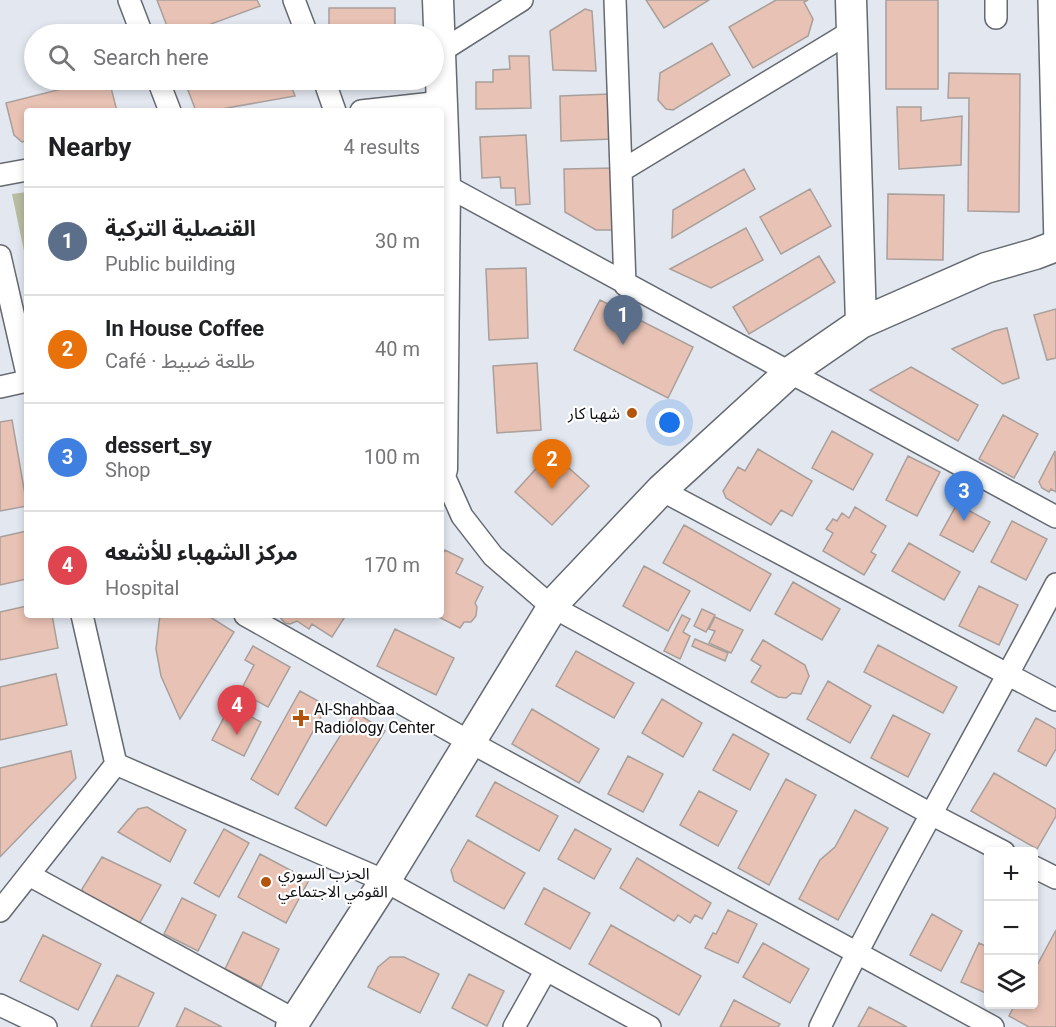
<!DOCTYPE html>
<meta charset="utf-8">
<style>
body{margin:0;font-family:Roboto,"Noto Sans Arabic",sans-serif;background:#f6f6f6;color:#202124}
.controls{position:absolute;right:18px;bottom:18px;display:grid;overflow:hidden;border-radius:6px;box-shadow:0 3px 9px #0003}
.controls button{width:54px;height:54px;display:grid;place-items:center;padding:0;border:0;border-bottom:2px solid #e0e0e0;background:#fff;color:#202124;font:30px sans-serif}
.you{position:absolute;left:670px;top:423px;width:21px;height:21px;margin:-15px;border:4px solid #fff;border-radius:50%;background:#1a73e8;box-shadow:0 0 0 9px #1a73e833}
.badge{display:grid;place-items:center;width:39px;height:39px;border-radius:50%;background:#b4540a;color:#fff;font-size:20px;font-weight:700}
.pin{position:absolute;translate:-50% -50px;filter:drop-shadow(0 2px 3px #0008)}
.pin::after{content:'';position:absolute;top:32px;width:21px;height:18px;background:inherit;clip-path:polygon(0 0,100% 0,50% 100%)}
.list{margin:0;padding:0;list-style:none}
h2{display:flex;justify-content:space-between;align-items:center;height:78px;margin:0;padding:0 24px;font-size:26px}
h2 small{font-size:20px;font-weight:400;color:#757577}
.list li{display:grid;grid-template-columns:39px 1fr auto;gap:18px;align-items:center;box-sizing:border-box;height:108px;padding:0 24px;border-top:2px solid #e0e0e0}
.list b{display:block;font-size:22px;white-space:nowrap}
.list p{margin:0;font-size:20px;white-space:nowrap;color:#757577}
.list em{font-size:20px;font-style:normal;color:#757577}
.icon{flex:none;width:33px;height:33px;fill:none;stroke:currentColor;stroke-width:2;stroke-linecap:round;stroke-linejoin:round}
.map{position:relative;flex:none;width:1056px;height:1027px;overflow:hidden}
.search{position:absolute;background:#fff;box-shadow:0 3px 9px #0003;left:24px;top:24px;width:420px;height:66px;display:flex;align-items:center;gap:15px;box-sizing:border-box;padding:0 21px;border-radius:33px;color:#757577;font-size:22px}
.panel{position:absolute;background:#fff;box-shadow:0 3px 9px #0003;left:24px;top:108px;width:420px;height:510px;border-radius:6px}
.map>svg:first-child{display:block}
</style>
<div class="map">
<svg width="1056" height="1027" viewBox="0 0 1056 1027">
<rect width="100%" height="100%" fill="#e2e7f0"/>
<path fill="#b8bda2" d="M27 192V265L12 194Z"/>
<path fill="#e8c2b4" stroke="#a99f9b" stroke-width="1.5" d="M157 0H257L260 6 184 34H170Z
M646 0H709L664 28Z
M776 0H808L804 2 813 19 808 36 753 68 729 27Z
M886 0H938V89H886Z
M329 8H395V34H329Z
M585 9 592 11 596 71 553 70 550 31Z
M712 43 730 75 673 110 666 109 658 100 660 73Z
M509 56H529L531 108 476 109V82H493V70L510 69Z
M949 73 1020 74 1019 212 968 211 969 98H948Z
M97 80H109L117 111H27V141L22 142 14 135 6 103Z
M184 80H289L295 96 210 111H196Z
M611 94 612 139 561 141 560 96Z
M897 107H921V121L962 116 961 165 899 169Z
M526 135 530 204 516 205 515 188H501L500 177 482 178 480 137Z
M615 168 616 230H596L565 212 564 169Z
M744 169 755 189 672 238 673 210Z
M810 189 831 226 781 254 760 217Z
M888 194 944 195 943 260 887 259Z
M746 228 763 260 711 288 670 269Z
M819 256 835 282 749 334 733 307Z
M526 268 528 338 489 340 486 269Z
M600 300 693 347 668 398 574 350Z
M1056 309V358L1047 360 1034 315Z
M1007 328 1019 378 1003 384 952 349 994 331Z
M537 363 541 430 497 433 493 366Z
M911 367 978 405 958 441 870 390Z
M1003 415 1038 434 1014 478 979 459Z
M12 420 27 506 0 511V422Z
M832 431 873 454 853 490 812 468Z
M758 449 812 481 792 516 781 510 771 525 726 498 723 491 738 467 745 471Z
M1055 451 1056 492 1051 489 1049 492 1042 488 1039 482Z
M551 452 589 486 552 525 515 492Z
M908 456 940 472 917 516 886 500Z
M957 504 990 522 973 552 940 535Z
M855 507 886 526 871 552 876 555 864 575 823 551 833 533 826 529 833 519 837 521 842 513 849 518Z
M1012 521 1047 539 1026 580 991 562Z
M684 525 771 574 750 611 663 563Z
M27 531V579L0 585V537Z
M909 543 960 572 944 600 892 571Z
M445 550 463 559 456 573 483 587 475 603 477 607 476 616 471 622H464L460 628 435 615H441V558Z
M644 566 690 591 668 631 623 606Z
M793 582 840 609 822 640 775 614Z
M979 586 1018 605 999 645 959 626Z
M27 606V615H52L58 648 0 660V612Z
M702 609 715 615 706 632 694 626Z
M160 615H207L234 632 180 719 161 676 156 649Z
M278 615H346L332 637 312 624 309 629 297 621 290 624 285 623Z
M682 615 690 619 683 632 690 636 680 659 664 651Z
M715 617 743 630 731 653 709 643 715 631 709 629Z
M395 629 454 658 436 695 377 666Z
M695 639 728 653 725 661 692 646Z
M763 640 805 665 809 676 801 694 792 693 786 698 778 697 751 682 761 666 751 660Z
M878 645 957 687 943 713 864 672Z
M253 646 290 667 268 707 240 692 254 665 245 660Z
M576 651 634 683 614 718 556 686Z
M56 674 67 725 0 740V687Z
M828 681 871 706 850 743 807 719Z
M300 691 327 706 278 795 251 779Z
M662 699 702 723 683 757 642 733Z
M230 706 261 722 244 756 212 740Z
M532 709 599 749 579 783 512 744Z
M355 712 385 731 326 826 295 808Z
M893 715 930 734 908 777 871 758Z
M1036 718 1056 729V749L1046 766 1018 751Z
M733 734 769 754 750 790 713 770Z
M71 751 76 778 0 857V768Z
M628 756 663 774 643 812 608 794Z
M994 773 1056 809V816L1037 849 971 811Z
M786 779 816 795 769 885 738 868Z
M495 782 558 816 539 851 476 816Z
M699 791 737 811 718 846 680 825Z
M147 807 186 830 170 862 118 832 138 809Z
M855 810 888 828 838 920 799 899 820 860 835 847Z
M224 829 249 843 219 897 194 883Z
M575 829 611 849 594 879 558 859Z
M468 840 525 873 504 909 454 881 451 870Z
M260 854 309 880 286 923 238 897Z
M102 857 161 885 139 924 87 900 82 889Z
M637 858 711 903 702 919 695 915 690 923 678 915 674 921 620 888Z
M544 888 590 913 570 949 525 924Z
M182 898 216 915 198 951 164 934Z
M728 910 757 924 738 963 705 948 713 933 716 934Z
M932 914 962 931 941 971 910 955Z
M611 925 701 976 679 1015 589 964Z
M1056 930V1027H1029L1009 1016 1015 1004H1034V971Z
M243 932 279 949 261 987 225 969Z
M43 935 101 964 78 1010 20 981Z
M763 943 809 969 790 1003 743 977Z
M979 943 988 947V994L961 982Z
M390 957H404L439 974 420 1013 368 987 378 967Z
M469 974 504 991 487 1026 452 1008Z
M117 975 154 993 138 1027H93L91 1026Z
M734 1000 780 1024 778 1027H720Z
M869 1007 907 1027H858Z
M185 1008 222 1027H176Z"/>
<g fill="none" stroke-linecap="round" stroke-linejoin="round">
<defs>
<path id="street" d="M129 0 142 34
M294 0 307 34
M615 0 625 285
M1049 0 1055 246
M996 18V0
M440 52 522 0
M158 80 170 111
M324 80 335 111
M361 111 442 102
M621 171 852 31
M0 175 27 170
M445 185 1056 517
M0 256 27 374
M0 387 27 381
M441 469 462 516 493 556 551 606 931 814 1004 852
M661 490 1056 700
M82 615 116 764
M245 615 470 742 993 1027
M1034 867 1056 878
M29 875 295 1020
M0 911 116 764 385 881 650 1027
M0 1005 46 1027
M514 1027 546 970
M820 1027C893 876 979 732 1056 584"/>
<path id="secondary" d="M438 0 445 185 442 469
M851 0 861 323
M291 1027 385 881 549 613 551 606 661 490 790 372 861 323 986 268 1035 254 1056 246"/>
</defs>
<use href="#street" stroke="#656971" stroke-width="24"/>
<use href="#secondary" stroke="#656971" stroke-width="33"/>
<use href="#street" stroke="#fff" stroke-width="21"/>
<use href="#secondary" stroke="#fff" stroke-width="30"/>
</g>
<g fill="#b4540a" stroke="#fff" stroke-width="2">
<circle cx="632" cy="413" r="6"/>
<path d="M298 709h6v6h6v6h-6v6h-6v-6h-6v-6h6z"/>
<circle cx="266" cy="882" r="6"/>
</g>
<g text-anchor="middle" stroke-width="4.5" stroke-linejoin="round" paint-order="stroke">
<g font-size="16" fill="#0e0f12" stroke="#fff" text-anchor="start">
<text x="620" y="419" text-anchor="end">شهبا كار</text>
<text x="314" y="715">Al-Shahbaa<tspan x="314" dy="18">Radiology Center</tspan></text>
<text x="278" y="879">الحزب السوري<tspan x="278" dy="18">القومي الاجتماعي</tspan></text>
</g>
</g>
</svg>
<div class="controls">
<button>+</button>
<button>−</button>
<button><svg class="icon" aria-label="layers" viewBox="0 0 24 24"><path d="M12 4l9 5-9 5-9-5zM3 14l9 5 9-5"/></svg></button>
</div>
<div class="you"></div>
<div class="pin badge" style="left:623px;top:345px;background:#5c6f8a">1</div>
<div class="pin badge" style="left:552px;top:489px;background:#e8710a">2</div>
<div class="pin badge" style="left:964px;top:521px;background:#3f7fe0">3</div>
<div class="pin badge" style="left:237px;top:735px;background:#e0444e">4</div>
<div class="search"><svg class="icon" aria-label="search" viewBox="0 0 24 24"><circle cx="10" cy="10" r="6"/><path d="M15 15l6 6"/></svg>Search here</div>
<section class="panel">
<h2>Nearby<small>4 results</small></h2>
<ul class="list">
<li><span class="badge" style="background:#5c6f8a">1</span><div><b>القنصلية التركية</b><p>Public building</p></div><em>30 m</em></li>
<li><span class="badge" style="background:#e8710a">2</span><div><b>In House Coffee</b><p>Café · طلعة ضبيط</p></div><em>40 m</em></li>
<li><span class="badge" style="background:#3f7fe0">3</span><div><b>dessert_sy</b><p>Shop</p></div><em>100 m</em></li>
<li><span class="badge" style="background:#e0444e">4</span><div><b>مركز الشهباء للأشعه</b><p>Hospital</p></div><em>170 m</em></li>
</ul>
</section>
</div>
